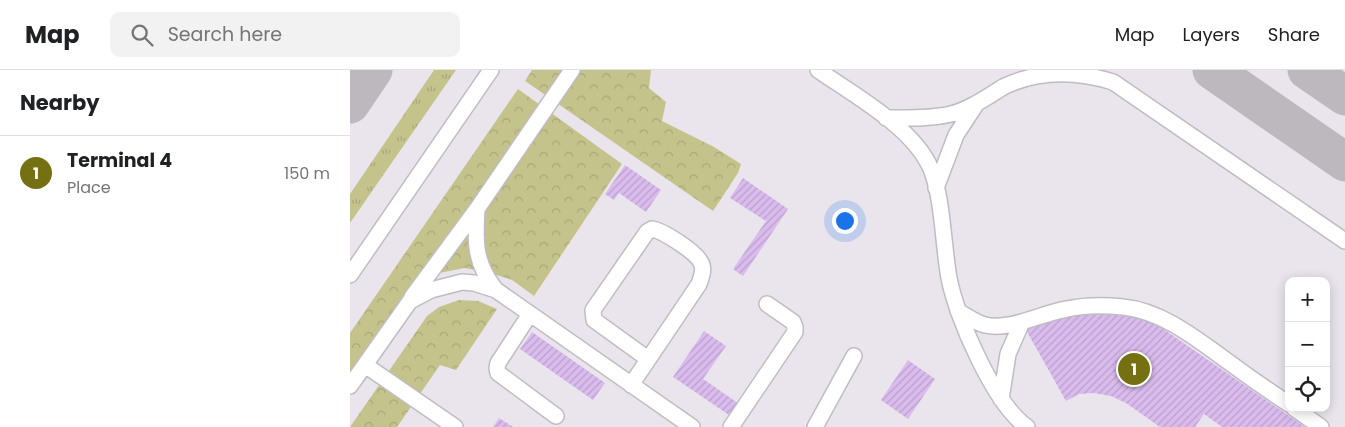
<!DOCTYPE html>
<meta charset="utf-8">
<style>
body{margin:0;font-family:Poppins,sans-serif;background:#f2f2f2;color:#202124}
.controls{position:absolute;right:15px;bottom:15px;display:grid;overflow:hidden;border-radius:10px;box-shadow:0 2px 12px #0003}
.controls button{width:45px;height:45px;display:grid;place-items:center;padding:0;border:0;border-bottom:1px solid #e0e0e0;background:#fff;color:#202124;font:25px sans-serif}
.you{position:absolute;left:494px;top:150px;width:18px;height:18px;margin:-12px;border:4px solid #fff;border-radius:50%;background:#1a73e8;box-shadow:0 0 0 8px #1a73e833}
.badge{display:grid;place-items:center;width:32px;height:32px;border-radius:50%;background:#757011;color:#fff;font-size:16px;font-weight:700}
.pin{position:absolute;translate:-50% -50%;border:2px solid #fff;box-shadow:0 1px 5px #0006}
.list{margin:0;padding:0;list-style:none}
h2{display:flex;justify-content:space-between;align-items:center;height:65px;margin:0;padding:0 20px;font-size:21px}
h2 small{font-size:16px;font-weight:400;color:#757577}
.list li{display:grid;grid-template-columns:32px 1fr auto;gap:15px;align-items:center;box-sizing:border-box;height:75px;padding:0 20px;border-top:1px solid #e0e0e0}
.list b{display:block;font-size:19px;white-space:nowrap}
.list p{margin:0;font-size:16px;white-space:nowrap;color:#757577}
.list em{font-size:16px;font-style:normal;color:#757577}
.icon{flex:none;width:28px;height:28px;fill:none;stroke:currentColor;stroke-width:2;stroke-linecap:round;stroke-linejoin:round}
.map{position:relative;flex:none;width:995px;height:357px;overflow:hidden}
header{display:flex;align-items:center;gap:30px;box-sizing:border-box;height:70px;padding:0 25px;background:#fff;border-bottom:1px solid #e0e0e0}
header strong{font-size:24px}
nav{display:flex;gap:28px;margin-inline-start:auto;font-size:18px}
.search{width:350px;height:45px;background:#f2f2f2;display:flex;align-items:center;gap:12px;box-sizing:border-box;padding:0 18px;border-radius:10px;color:#757577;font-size:19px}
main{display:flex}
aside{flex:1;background:#fff}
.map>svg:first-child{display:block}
</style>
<header>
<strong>Map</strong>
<div class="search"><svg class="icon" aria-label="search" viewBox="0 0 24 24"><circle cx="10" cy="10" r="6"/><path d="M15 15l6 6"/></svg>Search here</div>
<nav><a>Map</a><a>Layers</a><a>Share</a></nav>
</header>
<main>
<aside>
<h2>Nearby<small></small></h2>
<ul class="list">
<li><span class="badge">1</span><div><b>Terminal 4</b><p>Place</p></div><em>150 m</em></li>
</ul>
</aside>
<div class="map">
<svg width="995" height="357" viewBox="0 0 995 357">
<defs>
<pattern id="grass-tufts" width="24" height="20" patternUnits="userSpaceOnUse" patternTransform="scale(1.25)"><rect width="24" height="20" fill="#c5c38c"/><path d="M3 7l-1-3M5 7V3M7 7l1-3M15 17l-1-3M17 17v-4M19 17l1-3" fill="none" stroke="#a9a778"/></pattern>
<pattern id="forest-crowns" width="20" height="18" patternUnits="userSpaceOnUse" patternTransform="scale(1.25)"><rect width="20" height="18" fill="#c5c38c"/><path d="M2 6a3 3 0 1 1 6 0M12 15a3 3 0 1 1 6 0" fill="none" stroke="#a9a778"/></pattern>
<pattern id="building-hatch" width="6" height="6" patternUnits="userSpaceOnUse" patternTransform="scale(1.25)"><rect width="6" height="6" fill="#d9bbed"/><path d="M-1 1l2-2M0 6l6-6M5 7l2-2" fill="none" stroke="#baa0cb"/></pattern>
</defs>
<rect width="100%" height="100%" fill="#eae5ed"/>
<path fill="url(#grass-tufts)" d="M84 0H106L0 153V124Z"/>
<path fill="url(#forest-crowns)" d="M182 0H301L299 18 316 32 312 51 364 77 391 94 388 103 363 141 175 11Z
M168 19 272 94 184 226 162 210 140 203 115 198 84 204 61 220 42 242 0 302V263Z
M109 230 128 231 147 239 106 300 90 295 47 357H0L77 246 89 237Z"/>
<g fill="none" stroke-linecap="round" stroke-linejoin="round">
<path stroke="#bcb8be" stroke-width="39" d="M862 0 995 92
M957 0 995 26
M0 34 23 0"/>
</g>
<path fill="url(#building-hatch)" d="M275 95 311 120 296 142 269 123 264 130 255 124Z
M393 108 438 139 393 206 383 199 416 151 380 128Z
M764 242 787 247 809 256 955 357H872L854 344 845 357H810L776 333 761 326 744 323 729 324 716 331 676 260 698 250 718 244Z
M354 261 376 276 353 309 388 333 379 345 323 307Z
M182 262 255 313 243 330 170 279Z
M558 290 585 309 558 349 531 330Z
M149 348 163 357H143Z"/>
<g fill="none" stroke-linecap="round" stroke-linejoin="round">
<defs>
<path id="minor" d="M468 0C504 25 564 58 581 99 593 129 593 175 599 208 606 246 644 334 677 357
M536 48C557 48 580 49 601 44 621 39 638 26 655 16 690 0 727 1 763 12L995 171
M586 118 606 65 627 33
M127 139C125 171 124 193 146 220
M0 205 141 0
M62 227 127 139 222 0
M608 241C617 246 626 253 635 255 660 261 692 243 717 239 735 235 754 235 773 237 813 241 848 270 880 293 899 307 919 321 939 334
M180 244 148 293 147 298 148 303 206 346
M15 295 105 357
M281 315 349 214C351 208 354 201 352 195 349 183 313 161 302 159L297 162 243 240 244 250 298 289
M0 316 60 231 81 220 112 212 124 213 146 220 342 357
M651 329 658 284 672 252
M944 338 971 357
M381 357 445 262V257L443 252 417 234
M465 357 504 286"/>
</defs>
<use href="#minor" stroke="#c0bcc3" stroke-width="18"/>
<use href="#minor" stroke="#fff" stroke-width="15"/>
</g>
</svg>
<div class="controls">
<button>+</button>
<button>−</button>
<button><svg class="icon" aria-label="locate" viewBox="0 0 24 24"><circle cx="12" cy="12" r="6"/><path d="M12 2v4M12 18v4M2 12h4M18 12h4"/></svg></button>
</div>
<div class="you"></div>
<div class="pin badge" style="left:784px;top:299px">1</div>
</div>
</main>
